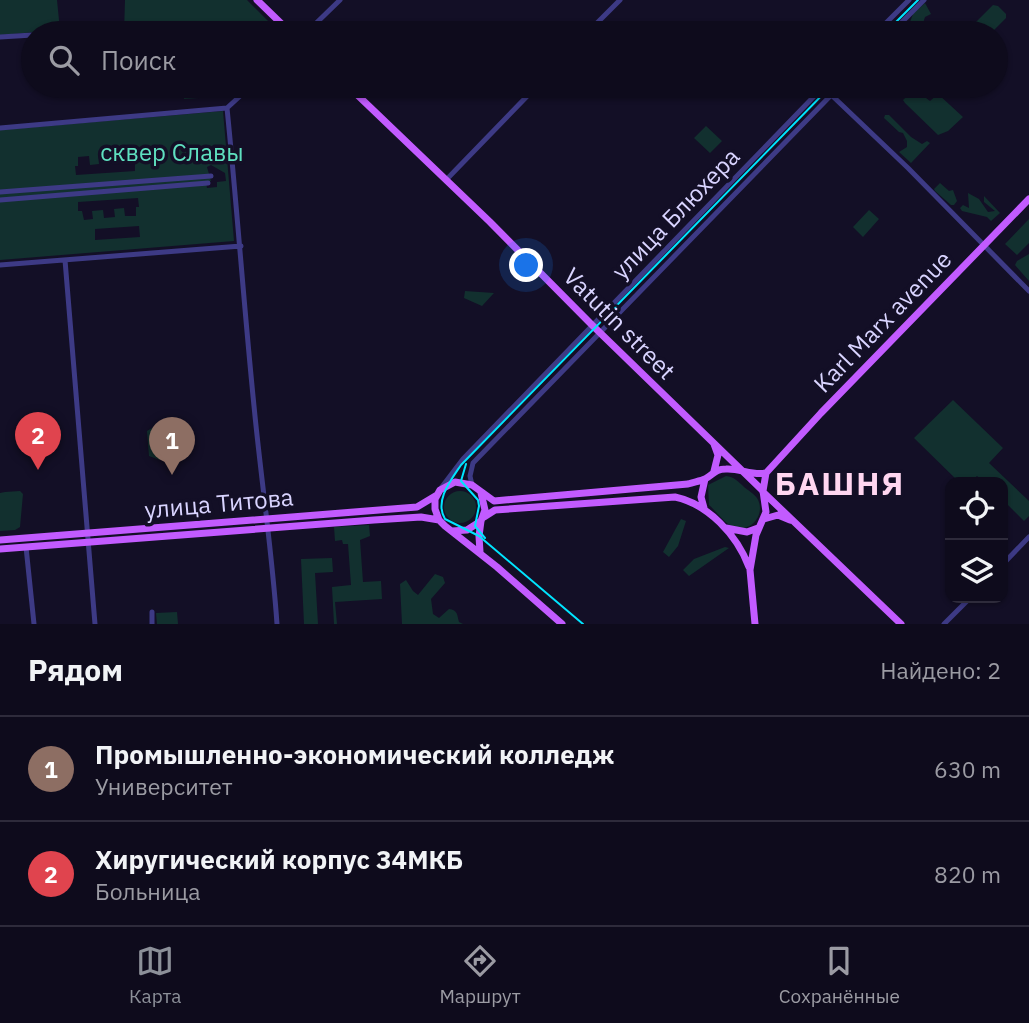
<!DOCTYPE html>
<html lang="ru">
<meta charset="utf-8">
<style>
body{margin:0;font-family:"IBM Plex Sans",sans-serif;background:#1c1929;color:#f1f3f6}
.controls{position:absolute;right:21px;bottom:21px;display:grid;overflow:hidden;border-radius:14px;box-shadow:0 2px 5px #0004}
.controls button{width:63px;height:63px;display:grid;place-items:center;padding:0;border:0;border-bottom:2px solid #2e2b3b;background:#0e0b1c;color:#f1f3f6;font:35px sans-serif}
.you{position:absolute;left:527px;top:266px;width:24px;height:24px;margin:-18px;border:5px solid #fff;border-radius:50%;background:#1a73e8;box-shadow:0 0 0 10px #1a73e833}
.badge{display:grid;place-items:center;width:46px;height:46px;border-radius:50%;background:#8c9099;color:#fff;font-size:23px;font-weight:700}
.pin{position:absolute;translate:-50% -58px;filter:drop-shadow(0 2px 4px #0008)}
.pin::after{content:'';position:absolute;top:37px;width:24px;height:21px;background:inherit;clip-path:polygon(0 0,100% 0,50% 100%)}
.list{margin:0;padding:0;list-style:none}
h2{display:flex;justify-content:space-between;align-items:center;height:91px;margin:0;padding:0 28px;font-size:30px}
h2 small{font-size:23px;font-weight:400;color:#9b9ba3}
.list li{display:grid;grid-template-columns:46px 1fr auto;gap:21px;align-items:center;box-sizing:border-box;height:105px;padding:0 28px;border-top:2px solid #2e2b3b}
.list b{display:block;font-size:26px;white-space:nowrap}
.list p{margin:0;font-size:23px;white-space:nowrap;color:#9b9ba3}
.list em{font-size:23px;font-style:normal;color:#9b9ba3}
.icon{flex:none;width:38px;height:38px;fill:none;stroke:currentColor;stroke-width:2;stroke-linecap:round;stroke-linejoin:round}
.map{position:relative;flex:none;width:1029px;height:624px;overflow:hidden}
.search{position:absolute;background:#0e0b1c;box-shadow:0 2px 5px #0004;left:21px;right:21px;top:21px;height:77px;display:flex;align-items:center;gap:18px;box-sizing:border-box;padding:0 24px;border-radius:38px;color:#9b9ba3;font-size:26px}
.sheet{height:301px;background:#0e0b1c}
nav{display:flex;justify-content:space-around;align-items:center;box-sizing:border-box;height:98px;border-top:2px solid #2e2b3b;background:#0e0b1c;font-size:19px;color:#9b9ba3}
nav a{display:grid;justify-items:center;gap:4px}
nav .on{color:#8c9099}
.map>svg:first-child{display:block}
</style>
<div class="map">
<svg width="1029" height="624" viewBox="0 0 1029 624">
<rect width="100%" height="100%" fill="#130f26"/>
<path fill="#12302f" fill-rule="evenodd" d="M0 0H57L60 30 0 35Z
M125 0H247L280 33H124Z
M925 3 931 14 925 17 923 23 914 25 910 22 913 14Z
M993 5 998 6 1006 14V18L991 33H974L972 26Z
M177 86H251L242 95 184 99 183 94Z
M909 86H918L922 95 930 101 938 94 963 117 948 131 938 135 905 103 903 100 912 92Z
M223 111 234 241 0 260V130ZM131 153 132 162H135V171L76 175 75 166H78V157L89 156 90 165 99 164 98 155 109 154 111 163 121 162V154ZM211 165 225 173 226 181 217 182V187L207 188 206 182 211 181 207 167ZM138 198 139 207H136V216H125L124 208 114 209 115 217 104 218 103 210 92 211 93 219 84 220 82 211H78V202ZM139 226 140 237 95 240V229Z
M885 115H889L911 137 922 144 927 141 930 143 911 163 899 152 907 147V141L903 133 899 132 884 118Z
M706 126 722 141 710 153 694 138Z
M940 183 949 191 953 190 957 201 954 205H951L935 191 934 189Z
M968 193 979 199 988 212 995 211 984 202V196L1000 213 991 221 987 217 962 211 960 208 963 205 969 208Z
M869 210 879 219 863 237 853 227Z
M1029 219V243L1017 255 1005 244Z
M1029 254V281L1015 265 1017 261Z
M465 291 494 293 482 306 464 298Z
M953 400 1003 448 989 463 1029 501V516L1024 521 1003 500V482H984L977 476 970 482H959L914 438Z
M157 425 168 429 170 454 160 460 149 456 147 431Z
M726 476C734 477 738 481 744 487 748 490 754 494 757 498 767 514 750 534 733 527 724 523 716 511 709 505L708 485Z
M444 507a16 16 0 1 1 32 0a16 16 0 1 1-32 0Z
M5 492 20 491 23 494 20 527 15 530 0 531V493Z
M681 519 686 521 678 546 669 557 663 552Z
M369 525 370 536 360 540 363 582 381 581 382 599 335 602 337 624H334L332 587 351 585 348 544H343L342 540 335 541 334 527Z
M725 547 729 548 689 576 683 570 694 559Z
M332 558 333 572 315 573 318 624H304L301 559Z
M435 574 443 577 445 583 431 599 433 614 439 618 449 609C458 610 457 615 459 622L463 624H402L400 584 406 580 413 591 418 595Z
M177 612 178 624H157L156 613Z"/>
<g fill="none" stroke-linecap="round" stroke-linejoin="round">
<path stroke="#3d3a85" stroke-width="5" d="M57 33 90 31
M306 33 340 0
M587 33 620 0
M876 33 909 0
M891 33 924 0
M0 37 33 35
M823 87 908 168 1029 291
M227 108C237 207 244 307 254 406 261 479 272 551 277 624
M227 108 251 86
M0 128 227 108
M446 180 537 86
M0 192 211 176
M0 200 208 183
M65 260 95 624
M0 265 241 246
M472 485 470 476 473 463 840 86
M441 488 463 459 824 86
M26 547 34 624
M1003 564 1029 537
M152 612V624
M944 624 970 598"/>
<path stroke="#c25bff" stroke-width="7" d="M257 0 291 33
M348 86 490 222 592 325 763 491 766 512 756 535 750 570 755 624
M714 444 718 455 714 471
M763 491 766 473 821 413 1029 199
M763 492 901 624
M704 508 701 497 705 479
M484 517 495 510 675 497C708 504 737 535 749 567
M764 519 778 515 790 520
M726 528 747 532 758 528
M452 531 467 530 481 521 485 510 481 493
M0 540 417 507 437 495
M0 549 374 520 421 517 439 520
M480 552 479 536 481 521
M562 624 497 567 445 526 439 520 435 509V499L440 490 455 482 472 485 494 501 688 484C694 482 701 481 705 479 714 474 715 469 726 469 740 468 752 476 766 473"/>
<path stroke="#00e5ff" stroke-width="2" d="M885 33 918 0
M466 464 461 481 478 500 479 506 475 526 485 538
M583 624 479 536 445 519C434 501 451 480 461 465L831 86"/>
</g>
<g text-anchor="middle" stroke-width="7" stroke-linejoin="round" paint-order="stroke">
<g font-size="24" fill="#5fe0c0" stroke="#130f26">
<text x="172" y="161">сквер Славы</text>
</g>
<g font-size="24" fill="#d9d4ff" stroke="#130f26">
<text transform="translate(676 214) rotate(-46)" y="8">улица Блюхера</text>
<text transform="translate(883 322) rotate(-46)" y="8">Karl Marx avenue</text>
<text transform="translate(619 324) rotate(45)" y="8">Vatutin street</text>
<text transform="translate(219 504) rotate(-5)" y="8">улица Титова</text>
</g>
<g font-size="32" font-weight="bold" letter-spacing="2" fill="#ffd6f0" stroke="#130f26">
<text x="840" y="495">БАШНЯ</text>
</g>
</g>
</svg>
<div class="controls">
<button><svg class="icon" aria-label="locate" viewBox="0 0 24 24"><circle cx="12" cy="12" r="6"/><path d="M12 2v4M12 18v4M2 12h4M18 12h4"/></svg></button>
<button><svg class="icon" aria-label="layers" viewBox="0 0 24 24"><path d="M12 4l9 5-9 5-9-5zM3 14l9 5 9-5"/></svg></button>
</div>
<div class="you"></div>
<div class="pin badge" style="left:172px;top:475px;background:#8d6e63">1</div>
<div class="pin badge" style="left:38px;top:470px;background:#e0444e">2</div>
<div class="search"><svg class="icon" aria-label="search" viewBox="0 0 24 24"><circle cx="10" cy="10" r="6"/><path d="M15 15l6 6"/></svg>Поиск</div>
</div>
<section class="sheet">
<h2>Рядом<small>Найдено: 2</small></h2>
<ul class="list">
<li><span class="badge" style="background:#8d6e63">1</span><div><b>Промышленно-экономический колледж</b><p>Университет</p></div><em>630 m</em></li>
<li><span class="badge" style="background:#e0444e">2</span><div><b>Хиругический корпус 34МКБ</b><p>Больница</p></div><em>820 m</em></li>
</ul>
</section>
<nav>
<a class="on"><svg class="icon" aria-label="map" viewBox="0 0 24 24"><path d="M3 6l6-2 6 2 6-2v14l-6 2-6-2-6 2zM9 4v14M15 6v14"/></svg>Карта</a>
<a><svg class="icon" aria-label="directions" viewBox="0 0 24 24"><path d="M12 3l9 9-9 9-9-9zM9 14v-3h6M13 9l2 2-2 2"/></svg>Маршрут</a>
<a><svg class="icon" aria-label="saved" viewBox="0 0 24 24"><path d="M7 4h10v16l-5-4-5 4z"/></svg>Сохранённые</a>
</nav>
